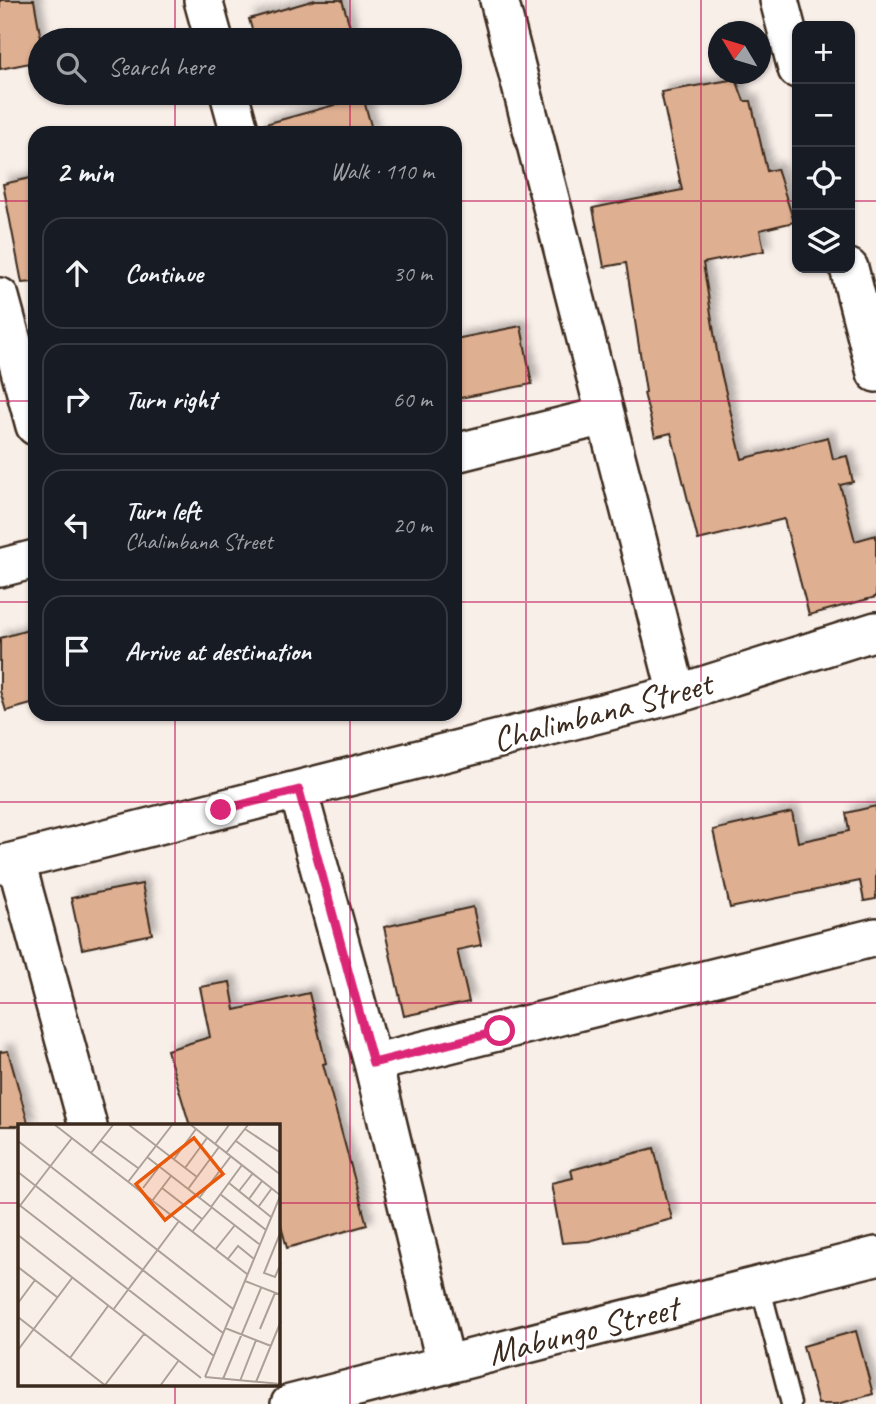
<!DOCTYPE html>
<meta charset="utf-8">
<style>
body{margin:0;font-family:Caveat,sans-serif;background:#242831;color:#f1f3f6}
.controls{position:absolute;right:21px;top:21px;display:grid;overflow:hidden;border-radius:14px;box-shadow:0 2px 5px #0004}
.controls button{width:63px;height:63px;display:grid;place-items:center;padding:0;border:0;border-bottom:2px solid #363941;background:#171b24;color:#f1f3f6;font:35px sans-serif}
.compass{position:absolute;left:708px;top:21px;width:63px;height:63px;border-radius:50%;background:#171b24;box-shadow:0 2px 5px #0004;rotate:308deg}
.stop{position:absolute;width:21px;height:21px;margin:-16px;border:5px solid #db2777;border-radius:50%;background:#fff}
.stop.end{background:#db2777;border-color:#fff;box-shadow:0 2px 7px #0008}
.list{margin:0;padding:0;list-style:none}
h2{display:flex;justify-content:space-between;align-items:center;height:91px;margin:0;padding:0 28px;font-size:30px}
h2 small{font-size:23px;font-weight:400;color:#9ea1a6}
.list li{display:grid;grid-template-columns:46px 1fr auto;gap:21px;align-items:center;box-sizing:border-box;height:112px;margin:0 14px 14px;padding:0 14px;border:2px solid #363941;border-radius:21px}
.list b{display:block;font-size:26px;white-space:nowrap}
.list p{margin:0;font-size:23px;white-space:nowrap;color:#9ea1a6}
.list em{font-size:23px;font-style:normal;color:#9ea1a6}
.icon{flex:none;width:38px;height:38px;fill:none;stroke:currentColor;stroke-width:2;stroke-linecap:round;stroke-linejoin:round}
.map{position:relative;flex:none;width:876px;height:1404px;overflow:hidden}
.search{position:absolute;background:#171b24;box-shadow:0 2px 5px #0004;left:28px;top:28px;width:434px;height:77px;display:flex;align-items:center;gap:18px;box-sizing:border-box;padding:0 24px;border-radius:38px;color:#9ea1a6;font-size:26px}
.panel{position:absolute;background:#171b24;box-shadow:0 2px 5px #0004;left:28px;top:126px;width:434px;height:595px;border-radius:21px}
.map>svg:first-child{display:block}
</style>
<div class="map">
<svg width="876" height="1404" viewBox="0 0 876 1404">
<defs>
<filter id="shadow"><feDropShadow dx="6" dy="-6" stdDeviation="3.5" flood-color="#0004"/></filter>
</defs>
<rect width="100%" height="100%" fill="#f9efe9"/>
<filter id="ink" filterUnits="userSpaceOnUse"><feTurbulence type="fractalNoise" baseFrequency=".0143" numOctaves="2"/><feDisplacementMap in="SourceGraphic" scale="14" xChannelSelector="R" yChannelSelector="G"/><feConvolveMatrix kernelMatrix="1 2 1 2 8 2 1 2 1" color-interpolation-filters="sRGB"/></filter>
<g filter="url(#ink)">
<path fill="#dfaf91" stroke="#3b2a1e" stroke-width="2" filter="url(#shadow)" d="M0 0H34L40 34V61L0 69Z
M315 0H342L354 40H255L249 19Z
M736 79 744 101H751L767 171 777 169 794 222 760 230 764 251 703 263 719 364 742 459 828 437 833 459 847 456 853 482 840 485 855 541 876 535V597L809 615 784 519 698 540 671 433 655 437 644 393 646 392 626 263 604 267 593 208 682 190 661 92Z
M363 97 373 133H263L262 125Z
M35 177V282L22 283 3 184Z
M521 326 532 384 455 399V339Z
M35 628V703L6 711 0 691V638Z
M876 806V899L864 901 860 881 730 908 713 830 792 812 798 842 849 831 846 813Z
M142 884 152 934 82 949 71 898Z
M473 907 481 945 457 950 469 1002 404 1016 384 927Z
M230 982 235 1010 309 993 326 1063 323 1064 367 1225 287 1248 278 1215V1126H190L167 1050 210 1037 200 987Z
M8 1051 29 1126H0V1052Z
M654 1148 672 1219 589 1241 562 1243 551 1183 573 1178 571 1170Z
M856 1331 873 1394 838 1404H818L803 1346Z"/>
<g fill="none" stroke-linecap="round" stroke-linejoin="round">
<defs>
<path id="lane" d="M760 1285 791 1404"/>
<path id="street" d="M203 0 214 40
M499 0 677 694
M779 0 797 69
M229 93 240 133
M849 268 876 373
M0 297 35 426
M455 453 604 416
M0 568 35 559
M298 790 373 1063 446 1365
M16 862 88 1126
M0 865 677 694 876 631
M373 1063 876 937
M290 1404 876 1256"/>
</defs>
<use href="#lane" stroke="#3b2a1e" stroke-width="23"/>
<use href="#street" stroke="#3b2a1e" stroke-width="42"/>
<use href="#lane" stroke="#fff" stroke-width="18"/>
<use href="#street" stroke="#fff" stroke-width="37"/>
</g>
</g>
<g fill="none" stroke-linecap="round" stroke-linejoin="round" filter="url(#ink)">
<path stroke="#db2777" stroke-width="9" d="M221 810 299 790 373 1063 500 1031"/>
</g>
<path fill="none" stroke="#c2185b" stroke-width="2" stroke-opacity="0.55" d="M175 0V40M350 0V40M526 0V1404M701 0V1404M175 93V133M350 93V133M0 201H35M455 201H797M850 201H876M0 401H35M455 401H876M0 602H35M455 602H876M175 714V1126M350 714V1404M0 802H876M0 1003H876M0 1203H19M278 1203H876M175 1385V1404"/>
<g text-anchor="middle" stroke-width="5" stroke-linejoin="round" paint-order="stroke">
<g font-size="35" fill="#3b2a1e" stroke="#fff">
<text transform="translate(602 711) rotate(-15)" y="12">Chalimbana Street</text>
<text transform="translate(583 1330) rotate(-14)" y="12">Mabungo Street</text>
</g>
</g>
<g transform="translate(18 1124)">
<rect width="262" height="262" fill="#f9efe9"/>
<path fill="none" stroke="#ada098" stroke-width="2" d="M37 1 229 150M111 1 179 53M173 1 262 71M227 5 263 29M0 17 215 185M83 17 120 44M218 17 263 51M197 20 211 1M73 29 95 1M208 29 230 1M129 33 241 120M156 35 178 5M167 44 189 14M0 48 205 209M110 58 154 1M211 59 253 93M125 64 141 43M144 64 184 95M170 65 201 23M221 67 235 49M202 70 248 106M182 73 213 32M231 75 244 57M134 77 153 52M0 80 196 232M241 82 254 64M1 83 54 14M193 83 224 41M263 107 246 149 257 153 263 139M174 108 194 83M0 111 183 254M197 126 217 101M209 136 220 122 236 135M0 143 39 173M227 157 263 171M0 179 17 156M95 186 161 97M0 193 88 262M207 204 253 222M242 205 257 169M0 226 54 154M52 234 90 182M187 253 263 70M187 253 263 260M205 255 243 164M222 257 238 216M238 258 263 197M87 261 126 210M142 262 161 236"/>
<path fill="#e8590c" fill-opacity="0.15" stroke="#e8590c" stroke-width="3.5" d="M176 14 205 50 147 96 118 60Z"/>
<rect width="262" height="262" fill="none" stroke="#3b2a1e" stroke-width="3.5"/>
</g>
</svg>
<div class="controls">
<button>+</button>
<button>−</button>
<button><svg class="icon" aria-label="locate" viewBox="0 0 24 24"><circle cx="12" cy="12" r="6"/><path d="M12 2v4M12 18v4M2 12h4M18 12h4"/></svg></button>
<button><svg class="icon" aria-label="layers" viewBox="0 0 24 24"><path d="M12 4l9 5-9 5-9-5zM3 14l9 5 9-5"/></svg></button>
</div>
<svg class="compass" viewBox="-18 -18 36 36"><path d="M0-13l5 13h-10z" fill="#e53935"/><path d="M0 13l5-13h-10z" fill="#9ea1a6"/></svg>
<div class="stop" style="left:500px;top:1031px"></div>
<div class="stop end" style="left:221px;top:810px"></div>
<div class="search"><svg class="icon" aria-label="search" viewBox="0 0 24 24"><circle cx="10" cy="10" r="6"/><path d="M15 15l6 6"/></svg>Search here</div>
<section class="panel">
<h2>2 min<small>Walk · 110 m</small></h2>
<ul class="list">
<li><svg class="icon" aria-label="ahead" viewBox="0 0 24 24"><path d="M12 20V5M6 11l6-6 6 6"/></svg><div><b>Continue</b></div><em>30 m</em></li>
<li><svg class="icon" aria-label="right" viewBox="0 0 24 24"><path d="M7 20v-9h11M14 6l5 5-5 5"/></svg><div><b>Turn right</b></div><em>60 m</em></li>
<li><svg class="icon" aria-label="left" viewBox="0 0 24 24"><path d="M17 20v-9H6M10 6l-5 5 5 5"/></svg><div><b>Turn left</b><p>Chalimbana Street</p></div><em>20 m</em></li>
<li><svg class="icon" aria-label="arrive" viewBox="0 0 24 24"><path d="M6 21V4h12l-3 4 3 4H6"/></svg><div><b>Arrive at destination</b></div></li>
</ul>
</section>
</div>
